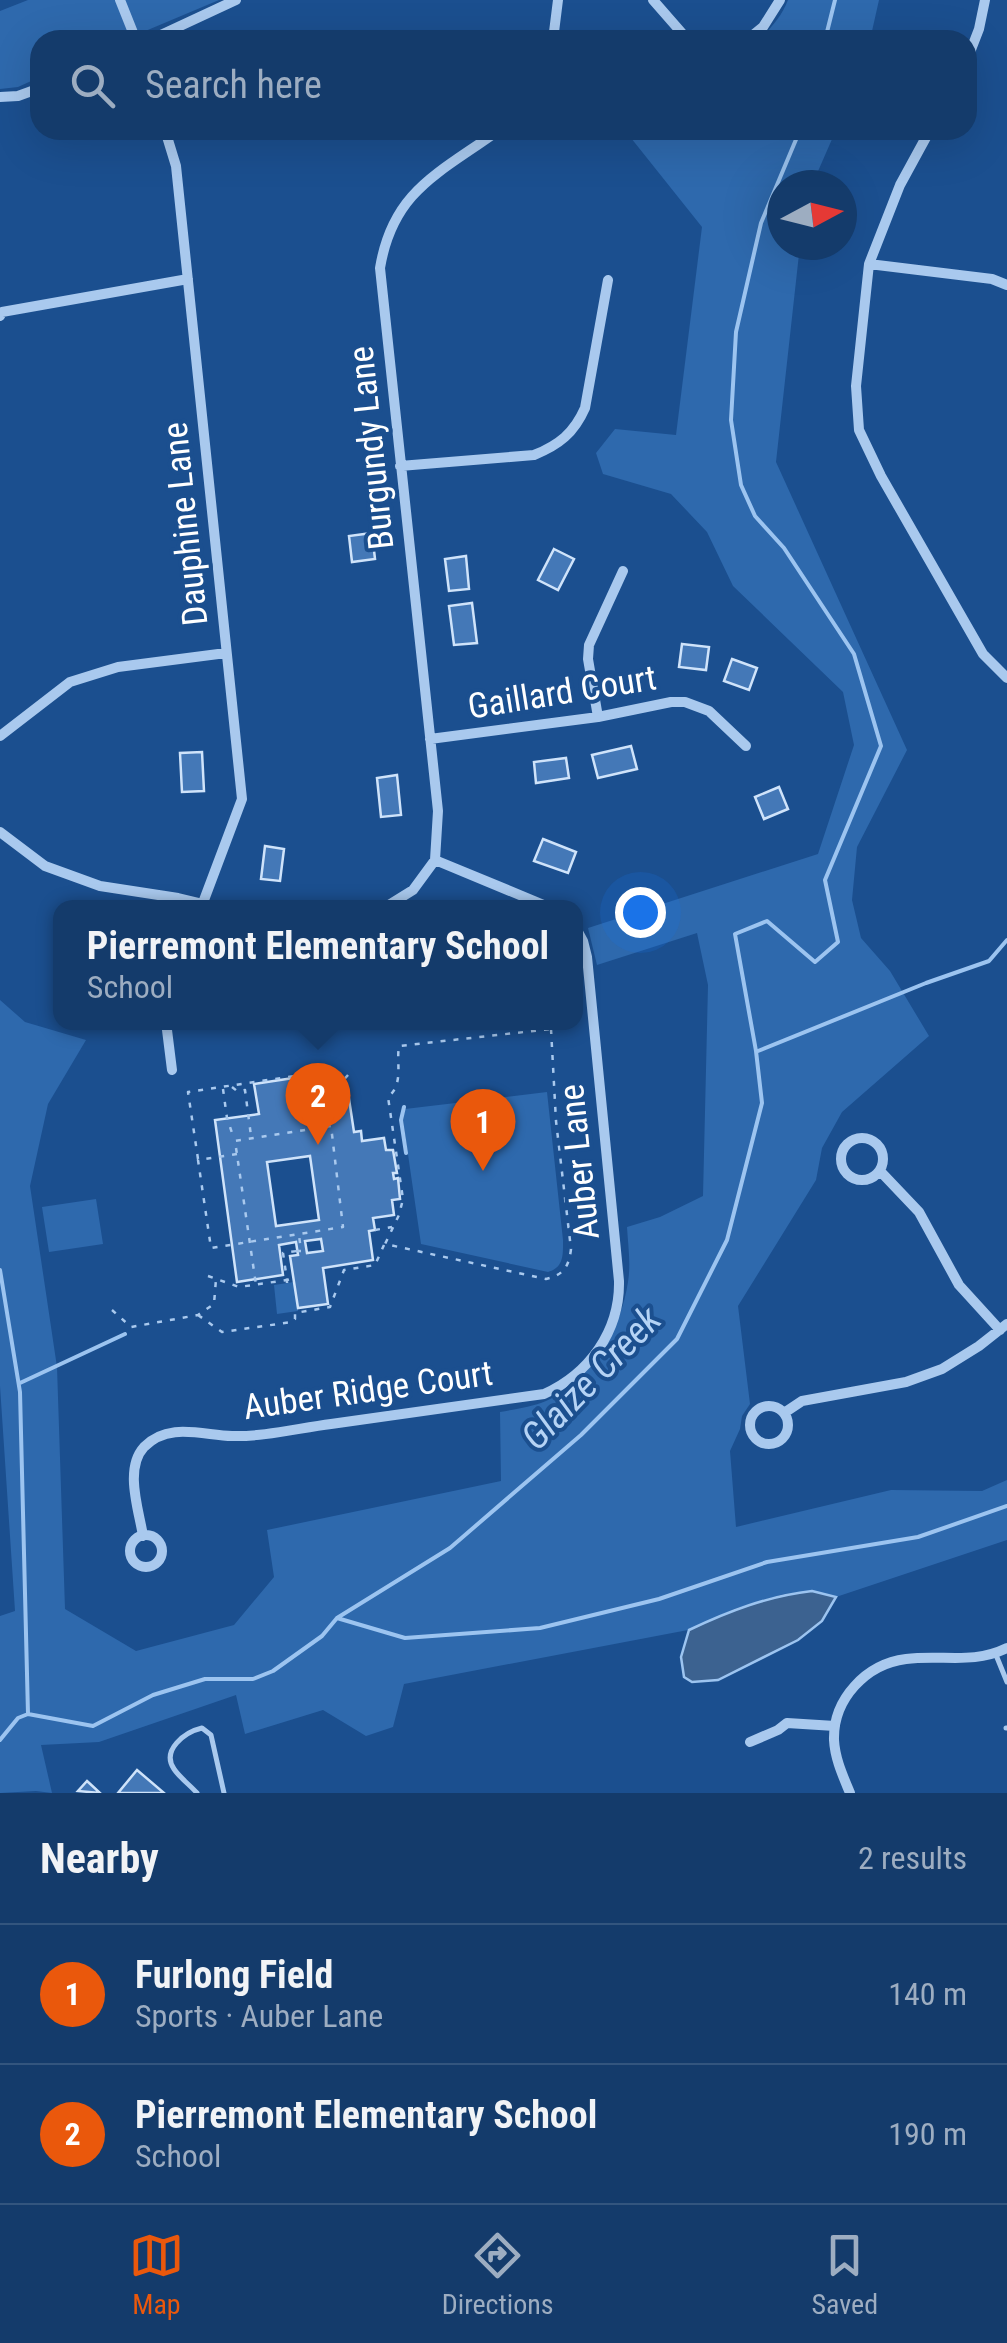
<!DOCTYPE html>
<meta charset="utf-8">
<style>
body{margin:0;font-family:"Roboto Condensed",sans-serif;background:#214673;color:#f1f3f6}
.compass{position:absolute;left:767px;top:170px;width:90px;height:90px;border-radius:50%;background:#143b6b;box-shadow:0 10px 40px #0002;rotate:83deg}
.you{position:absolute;left:640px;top:912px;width:35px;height:35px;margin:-25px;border:8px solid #fff;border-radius:50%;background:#1a73e8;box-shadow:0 0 0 15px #1a73e833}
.badge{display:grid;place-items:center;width:65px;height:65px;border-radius:50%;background:#ea580c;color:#fff;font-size:32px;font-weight:700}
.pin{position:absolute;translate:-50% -82px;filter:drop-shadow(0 2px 5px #0008)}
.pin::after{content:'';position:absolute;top:52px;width:35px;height:30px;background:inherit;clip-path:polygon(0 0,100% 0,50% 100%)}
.popup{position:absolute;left:53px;top:900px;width:530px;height:130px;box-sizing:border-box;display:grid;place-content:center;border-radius:20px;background:#143b6b;filter:drop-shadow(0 2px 8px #0005);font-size:32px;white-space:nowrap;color:#9dadc1}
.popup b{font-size:38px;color:#f1f3f6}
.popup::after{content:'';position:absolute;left:50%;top:100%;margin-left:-20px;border:20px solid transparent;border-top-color:#143b6b}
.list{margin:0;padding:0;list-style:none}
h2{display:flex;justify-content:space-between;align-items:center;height:130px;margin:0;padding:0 40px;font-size:42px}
h2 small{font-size:32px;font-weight:400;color:#9dadc1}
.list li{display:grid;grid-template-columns:65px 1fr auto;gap:30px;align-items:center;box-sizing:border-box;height:140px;padding:0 40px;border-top:2px solid #33557e}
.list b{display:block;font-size:38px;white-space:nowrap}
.list p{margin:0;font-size:32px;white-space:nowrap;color:#9dadc1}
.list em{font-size:32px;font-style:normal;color:#9dadc1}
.icon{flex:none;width:55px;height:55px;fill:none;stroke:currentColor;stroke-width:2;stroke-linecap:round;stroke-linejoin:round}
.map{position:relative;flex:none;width:1007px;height:1793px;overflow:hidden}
.search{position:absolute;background:#143b6b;box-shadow:0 10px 40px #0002;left:30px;right:30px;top:30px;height:110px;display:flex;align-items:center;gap:25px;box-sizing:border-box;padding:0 35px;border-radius:30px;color:#9dadc1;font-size:38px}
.sheet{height:410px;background:#143b6b}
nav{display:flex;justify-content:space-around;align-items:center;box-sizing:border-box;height:140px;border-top:2px solid #33557e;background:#143b6b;font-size:28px;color:#9dadc1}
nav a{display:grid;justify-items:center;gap:5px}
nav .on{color:#ea580c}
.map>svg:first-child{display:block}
</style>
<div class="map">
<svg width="1007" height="1793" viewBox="0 0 1007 1793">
<rect width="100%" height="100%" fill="#1b4f8f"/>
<path fill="#2e69ad" d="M28 0H219L124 40H40V77L18 87 0 89V11Z
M788 0H879L870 40H757C772 28 781 17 788 0Z
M633 130H836L812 185H782V245H800L776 462 907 750 857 847 852 900 861 938 890 971 929 1036 842 1112 822 1148 816 1180 738 1306 750 1404 742 1416 740 1429 730 1451 736 1527 891 1490 982 1491 1007 1480V1540L836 1597 812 1591 784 1594 734 1609 688 1630 404 1684 393 1727 366 1736 323 1710 245 1734 236 1695 99 1742 41 1745 52 1793 36 1791 0 1793V1616L15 1611 0 1386V1000L25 1022 86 1040 48 1104 30 1186 57 1367 65 1609 136 1651 234 1625 274 1577 267 1530 501 1481 500 1412C516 1409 532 1407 546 1401 592 1381 621 1329 628 1282 631 1264 628 1245 627 1227L660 1217 703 1196 708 985 697 933 597 965 588 928 818 854 854 745 843 692 733 586 707 532 671 494 603 474 596 453 615 429 676 435 702 227 631 138Z
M547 1092 563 1240C563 1255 564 1267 548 1272L421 1244 403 1120 405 1109Z
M96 1199 103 1244 49 1252 42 1207Z
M294 1282 298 1311 277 1314 274 1285Z"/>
<path fill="#3c6290" stroke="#9cc4f0" stroke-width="2.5" d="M812 1591 836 1597 822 1621 798 1640 718 1680 692 1682 684 1677 681 1657 689 1630C729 1611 768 1596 812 1591Z"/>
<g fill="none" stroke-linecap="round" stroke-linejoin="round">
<path stroke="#9cc4f0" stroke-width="4" d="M825 40 835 0
M758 1051 926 983 989 961 1007 940
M404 1107 401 1120 406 1153
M0 1270 20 1392 28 1714
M20 1383 125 1334
M337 1618 405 1638 540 1628 659 1599 767 1562 918 1537 1007 1506
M0 1740 18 1718 28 1714 93 1726 153 1695 205 1679H253L273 1671 322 1636 337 1618 450 1548 581 1435 677 1339 727 1240 762 1103 756 1051 735 934 767 921 815 962 838 942 825 880 881 746 854 654 784 548 755 516 741 485 731 420 736 332 761 223 800 130"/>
</g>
<path fill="#4478b7" stroke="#cfe3fa" stroke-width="2.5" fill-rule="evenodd" d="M372 533 375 559 352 562 349 536Z
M554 549 574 559 558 590 538 580Z
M466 556 469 589 449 591 445 559Z
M472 603 477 643 454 645 449 606Z
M682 644 709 647 706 670 679 667Z
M732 659 757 668 749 690 724 681Z
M631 746 637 769 598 778 592 755Z
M202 752 204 791 182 792 180 753Z
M566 758 569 778 536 783 534 762Z
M397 775 401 815 381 817 377 778Z
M779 787 788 809 764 819 755 797Z
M543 839 576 852 568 873 534 861Z
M265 846 284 849 280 881 261 879Z
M300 1077 301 1085 314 1083 316 1104 349 1099 354 1132 361 1131 362 1141 384 1138 386 1150H393L397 1173H393L394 1179 398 1178 400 1199 392 1200 394 1215 373 1218 375 1230 369 1231 373 1260 323 1268 328 1304 298 1308 290 1256 298 1255 296 1242 279 1245 283 1275 237 1282 215 1120 259 1114 254 1084ZM310 1156 319 1220 276 1226 267 1162ZM321 1239 323 1251 307 1253 305 1241Z
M137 1770 164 1793H118Z
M87 1781 100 1793 78 1791Z"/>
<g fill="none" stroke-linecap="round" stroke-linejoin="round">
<path stroke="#a9c9ee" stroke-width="2.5" stroke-dasharray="5 8" stroke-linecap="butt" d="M551 1029 556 1121 571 1249C569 1266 564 1275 546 1279L385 1244 399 1215 403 1199 388 1097C404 1084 396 1063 399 1046Z
M316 1083 322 1124
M232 1087 237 1091 245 1090 251 1136
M223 1089 227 1118 234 1139
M237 1154 198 1160 211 1248 343 1227 331 1126 235 1141 256 1285
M198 1159 188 1092 301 1075 302 1081H330L340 1084 348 1075
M375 1230 392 1227
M296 1251H301L299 1235
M208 1276 239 1287 287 1280 283 1253 297 1251
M287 1283V1280L294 1278
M112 1310 131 1327 198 1315 214 1304 216 1279
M198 1315 222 1332 292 1322 295 1319V1313L330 1307 344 1270 375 1265 384 1245"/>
<path stroke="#a9c9ee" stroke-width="5" d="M996 1655 1007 1682
M1006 1728H1007
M197 1793C190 1785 180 1778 174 1769 161 1750 185 1732 202 1728L211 1735 224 1793"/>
<path stroke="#a9c9ee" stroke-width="10" d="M120 0 136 40
M653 0 688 40
M150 40 236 0
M553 40 558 0
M747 40 763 27 780 0
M967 60 979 29 985 0
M0 97 18 96 40 88
M165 130 176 166 242 799 201 908
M499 130C440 173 393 190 380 268L438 811 435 860 551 908
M930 130 900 185 869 264 856 386 859 430 881 476 983 654 1007 678
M869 264 992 279 1007 285
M0 316 2 312 188 279
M400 466 534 455C559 445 574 433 585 408L608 280
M598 717 588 659 589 645 623 571
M0 736 70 682 118 667 226 653
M430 739 598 717 671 702H685L709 711 746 746
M0 832 45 866 100 886 178 898 220 908
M384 908 413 890 435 860
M166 1022 172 1070
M841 1159a21 21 0 1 1 42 0a21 21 0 1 1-42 0Z
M880 1171 919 1212 959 1285 1000 1330
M750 1425a19 19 0 1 1 38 0a19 19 0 1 1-38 0Z
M784 1413 802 1401 906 1382 942 1369 979 1346 1007 1324
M130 1551a16 16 0 1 1 32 0a16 16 0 1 1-32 0Z
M143 1536C139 1510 124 1469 144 1447 168 1422 202 1435 232 1436 264 1437 299 1428 331 1424 402 1414 473 1404 544 1394 589 1374 620 1331 619 1281L587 957 583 941 576 928
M750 1742 778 1730 787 1723 835 1726
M850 1793C843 1776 835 1759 834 1740 833 1699 866 1664 906 1659 942 1654 972 1665 1007 1648"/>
</g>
<g text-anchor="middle" stroke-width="8" stroke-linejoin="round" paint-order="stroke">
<g font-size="35" fill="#fff" stroke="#1b4f8f">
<text transform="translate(371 448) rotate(-96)" y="12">Burgundy Lane</text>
<text transform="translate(185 524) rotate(-96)" y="12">Dauphine Lane</text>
<text transform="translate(562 692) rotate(-9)" y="12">Gaillard Court</text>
<text transform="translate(579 1162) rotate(-96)" y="12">Auber Lane</text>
<text transform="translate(368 1390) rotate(-8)" y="12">Auber Ridge Court</text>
</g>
<g font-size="38" font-style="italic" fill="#b5d3f5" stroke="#1b4f8f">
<text transform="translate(591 1378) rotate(-46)" y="13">Glaize Creek</text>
</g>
</g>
</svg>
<svg class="compass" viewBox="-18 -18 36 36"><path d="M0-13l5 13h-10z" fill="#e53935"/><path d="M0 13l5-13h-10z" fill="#9dadc1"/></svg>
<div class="you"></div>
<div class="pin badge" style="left:483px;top:1171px">1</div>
<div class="pin badge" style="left:318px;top:1145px">2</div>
<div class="popup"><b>Pierremont Elementary School</b>School</div>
<div class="search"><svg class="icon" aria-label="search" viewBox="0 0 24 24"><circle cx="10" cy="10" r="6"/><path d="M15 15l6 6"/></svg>Search here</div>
</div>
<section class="sheet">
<h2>Nearby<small>2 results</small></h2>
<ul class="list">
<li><span class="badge">1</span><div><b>Furlong Field</b><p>Sports · Auber Lane</p></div><em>140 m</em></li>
<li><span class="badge">2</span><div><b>Pierremont Elementary School</b><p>School</p></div><em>190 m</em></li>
</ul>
</section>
<nav>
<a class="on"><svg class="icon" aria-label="map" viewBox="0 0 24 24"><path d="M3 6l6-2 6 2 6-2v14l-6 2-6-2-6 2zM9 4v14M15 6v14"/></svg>Map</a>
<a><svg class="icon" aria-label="directions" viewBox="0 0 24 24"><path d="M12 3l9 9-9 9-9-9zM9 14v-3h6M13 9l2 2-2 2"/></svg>Directions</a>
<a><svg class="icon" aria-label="saved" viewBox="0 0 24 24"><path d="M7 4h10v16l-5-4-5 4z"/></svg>Saved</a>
</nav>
